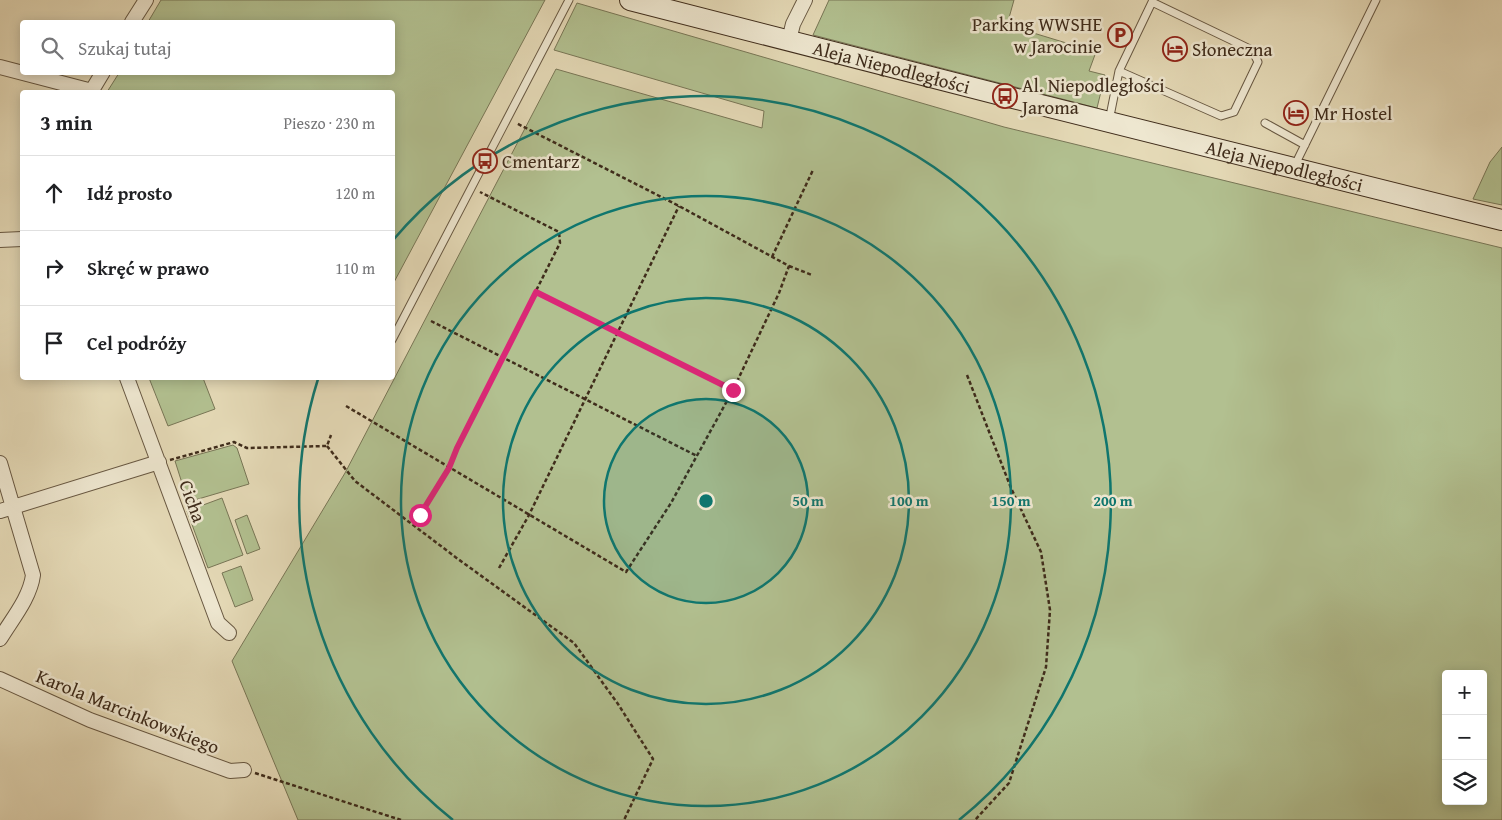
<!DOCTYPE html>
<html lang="pl">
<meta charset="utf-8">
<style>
body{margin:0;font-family:"Gentium Book Plus",serif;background:#f2f2f2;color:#202124}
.controls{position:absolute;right:15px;bottom:15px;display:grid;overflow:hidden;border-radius:5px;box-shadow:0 2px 12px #0003}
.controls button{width:45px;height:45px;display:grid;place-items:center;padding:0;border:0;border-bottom:1px solid #e0e0e0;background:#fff;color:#202124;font:25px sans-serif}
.stop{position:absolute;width:15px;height:15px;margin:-11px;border:4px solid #db2777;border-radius:50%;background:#fff}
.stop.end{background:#db2777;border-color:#fff;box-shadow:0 1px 5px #0008}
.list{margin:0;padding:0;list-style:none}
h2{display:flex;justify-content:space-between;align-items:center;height:65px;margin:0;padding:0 20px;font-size:21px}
h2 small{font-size:16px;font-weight:400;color:#757577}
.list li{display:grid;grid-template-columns:32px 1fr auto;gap:15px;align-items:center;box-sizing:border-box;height:75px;padding:0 20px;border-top:1px solid #e0e0e0}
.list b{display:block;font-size:19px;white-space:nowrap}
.list em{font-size:16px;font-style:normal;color:#757577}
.icon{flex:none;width:28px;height:28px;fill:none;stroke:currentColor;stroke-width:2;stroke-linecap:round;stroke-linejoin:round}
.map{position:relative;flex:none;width:1502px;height:820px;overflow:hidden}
.search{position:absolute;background:#fff;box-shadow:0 2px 12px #0003;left:20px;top:20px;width:375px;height:55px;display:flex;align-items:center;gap:12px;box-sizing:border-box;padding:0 18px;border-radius:5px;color:#757577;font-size:19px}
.panel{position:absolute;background:#fff;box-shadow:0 2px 12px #0003;left:20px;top:90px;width:375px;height:290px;border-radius:5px}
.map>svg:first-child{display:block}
</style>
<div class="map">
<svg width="1502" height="820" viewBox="0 0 1502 820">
<rect width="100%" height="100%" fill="#e5dab7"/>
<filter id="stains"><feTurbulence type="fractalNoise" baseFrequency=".004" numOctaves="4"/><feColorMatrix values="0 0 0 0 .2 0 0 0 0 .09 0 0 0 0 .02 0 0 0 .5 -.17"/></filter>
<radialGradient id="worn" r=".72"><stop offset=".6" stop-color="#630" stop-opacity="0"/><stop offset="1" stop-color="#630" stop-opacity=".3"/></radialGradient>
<path fill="#b2c090" stroke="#787656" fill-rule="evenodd" d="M161 0H545L393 284 392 92H107L119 73 392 72V22H148Z
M829 0H1014L1007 25 1096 52 1089 71 1105 75 1097 108 813 35Z
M577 3 1004 127 1502 248V820H298L232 661 345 473 556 69 762 128 764 111 554 50ZM1446 674H1483V801H1446Z
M1502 147V205L1473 199 1490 162Z
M149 378H203L215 409 168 426Z
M233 445 237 448 249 484 188 502 175 461Z
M222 498 243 555 208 568 187 511Z
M247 515 260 549 247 554 235 520Z
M241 566 253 600 235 607 222 573Z"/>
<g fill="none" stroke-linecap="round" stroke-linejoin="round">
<defs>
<path id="lane" d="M1119 71 1221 116 1234 112 1258 62 1252 50 1152 2
M1109 121 1119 71 1153 0
M1265 123 1305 145
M1294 167 1376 0
M392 340 569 0"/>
<path id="street" d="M132 22 146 0
M789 40 793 24 805 0
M0 67 92 91
M91 92 103 72
M0 240 22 239
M127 378 218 623 229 633
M0 463 33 575C30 598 12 619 0 639
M0 511 159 462
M0 679 90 720 230 771 244 770"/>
<g id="secondary">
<path id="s1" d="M630 0 1005 96 1502 220"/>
</g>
</defs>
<use href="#lane" stroke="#685842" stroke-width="9"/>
<use href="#street" stroke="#685842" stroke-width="16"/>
<use href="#secondary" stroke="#3f2c1b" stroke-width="22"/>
<path stroke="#3f2c1b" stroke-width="2.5" stroke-dasharray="4 2.5" stroke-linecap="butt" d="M772 257 813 170
M789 266 812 275
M536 292 733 390
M431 321 697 456
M967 375 1011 488 1041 552 1050 610 1046 667 1009 783 975 820
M346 406 626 572 671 503 733 390 779 293 789 266 679 206 516 123
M327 446 355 481 458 559 574 643 618 704 653 759 624 820
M170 460 234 442 247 448 327 446 331 435
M420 515 449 468 457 448 560 243 559 232 480 192
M499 568 529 515 679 206
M255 773 401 820"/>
<use href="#lane" stroke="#eee7d0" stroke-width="7"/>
<use href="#street" stroke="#eee7d0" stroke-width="14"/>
<use href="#secondary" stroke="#eee7d0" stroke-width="20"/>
</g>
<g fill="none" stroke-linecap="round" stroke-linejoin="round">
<path stroke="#db2777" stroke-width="6" d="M420 515 449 468 457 448 536 292 733 390"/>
</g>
<circle cx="706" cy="501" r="102" fill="#0f766e" fill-opacity=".12"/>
<g fill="none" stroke="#0f766e" stroke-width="2.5">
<circle cx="706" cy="501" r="102"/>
<circle cx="706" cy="501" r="203"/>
<circle cx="706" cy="501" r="305"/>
<path d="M453 820A407 407 0 0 1 318 379M394 239A407 407 0 1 1 959 820"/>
</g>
<defs>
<symbol id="parking-ring" viewBox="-11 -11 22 22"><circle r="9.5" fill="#eee7d0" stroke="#8f2418" stroke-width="1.5"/><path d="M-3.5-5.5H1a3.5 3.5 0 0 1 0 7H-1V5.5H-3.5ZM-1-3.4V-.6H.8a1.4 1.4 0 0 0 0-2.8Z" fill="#8f2418"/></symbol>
<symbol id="hotel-ring" viewBox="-11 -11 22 22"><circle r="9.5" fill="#eee7d0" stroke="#8f2418" stroke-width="1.5"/><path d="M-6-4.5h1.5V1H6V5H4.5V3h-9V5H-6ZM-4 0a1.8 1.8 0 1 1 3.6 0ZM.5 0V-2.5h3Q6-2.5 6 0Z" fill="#8f2418"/></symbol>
<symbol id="bus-ring" viewBox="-11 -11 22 22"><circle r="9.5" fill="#eee7d0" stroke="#8f2418" stroke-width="1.5"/><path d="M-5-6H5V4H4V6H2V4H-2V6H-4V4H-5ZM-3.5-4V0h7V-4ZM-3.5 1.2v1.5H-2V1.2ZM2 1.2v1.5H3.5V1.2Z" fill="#8f2418"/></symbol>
</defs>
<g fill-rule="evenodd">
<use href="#parking-ring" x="1106" y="21" width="28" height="28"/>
<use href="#hotel-ring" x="1161" y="35" width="28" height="28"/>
<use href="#bus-ring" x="991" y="82" width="28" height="28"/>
<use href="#hotel-ring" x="1282" y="99" width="28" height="28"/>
<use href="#bus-ring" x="471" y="147" width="28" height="28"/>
</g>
<g text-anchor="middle" stroke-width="5" stroke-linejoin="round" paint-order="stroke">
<g font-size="19" fill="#3f2c1b" stroke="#eee7d0" text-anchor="start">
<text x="1102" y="31" text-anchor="end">Parking WWSHE<tspan x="1102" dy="22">w Jarocinie</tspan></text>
<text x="1192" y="56">Słoneczna</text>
<text x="1022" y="92">Al. Niepodległości<tspan x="1022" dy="22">Jaroma</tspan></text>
<text x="1314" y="120">Mr Hostel</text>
<text x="502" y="168">Cmentarz</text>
</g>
<g font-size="19" fill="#3f2c1b" stroke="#eee7d0">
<text dy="7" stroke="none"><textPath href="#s1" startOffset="270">Aleja Niepodległości</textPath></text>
<text dy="7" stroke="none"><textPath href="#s1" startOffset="675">Aleja Niepodległości</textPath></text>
<text transform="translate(193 501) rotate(70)" y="7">Cicha</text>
<text transform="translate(128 711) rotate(22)" y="7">Karola Marcinkowskiego</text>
</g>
</g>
<circle cx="706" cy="501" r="8" fill="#0f766e" stroke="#eee7d0" stroke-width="2.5"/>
<g font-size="15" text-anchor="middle" font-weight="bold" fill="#0f766e" stroke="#eee7d0" stroke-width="5" stroke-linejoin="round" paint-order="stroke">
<text x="808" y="506">50 m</text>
<text x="909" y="506">100 m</text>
<text x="1011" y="506">150 m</text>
<text x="1113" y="506">200 m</text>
</g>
<rect width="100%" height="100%" filter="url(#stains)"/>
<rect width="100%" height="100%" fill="url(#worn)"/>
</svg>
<div class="controls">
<button>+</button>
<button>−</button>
<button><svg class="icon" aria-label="layers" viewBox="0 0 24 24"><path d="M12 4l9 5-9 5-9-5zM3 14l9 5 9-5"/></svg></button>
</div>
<div class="stop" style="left:420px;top:515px"></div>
<div class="stop end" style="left:733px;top:390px"></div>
<div class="search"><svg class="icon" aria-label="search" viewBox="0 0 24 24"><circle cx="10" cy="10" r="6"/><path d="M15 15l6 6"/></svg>Szukaj tutaj</div>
<section class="panel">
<h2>3 min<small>Pieszo · 230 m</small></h2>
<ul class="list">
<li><svg class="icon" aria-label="ahead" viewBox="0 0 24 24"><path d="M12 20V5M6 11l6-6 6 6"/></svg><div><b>Idź prosto</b></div><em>120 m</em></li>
<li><svg class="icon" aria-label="right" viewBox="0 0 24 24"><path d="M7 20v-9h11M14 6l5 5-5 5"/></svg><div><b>Skręć w prawo</b></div><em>110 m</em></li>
<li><svg class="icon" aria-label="arrive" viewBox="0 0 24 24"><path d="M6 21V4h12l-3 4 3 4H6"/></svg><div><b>Cel podróży</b></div></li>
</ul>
</section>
</div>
